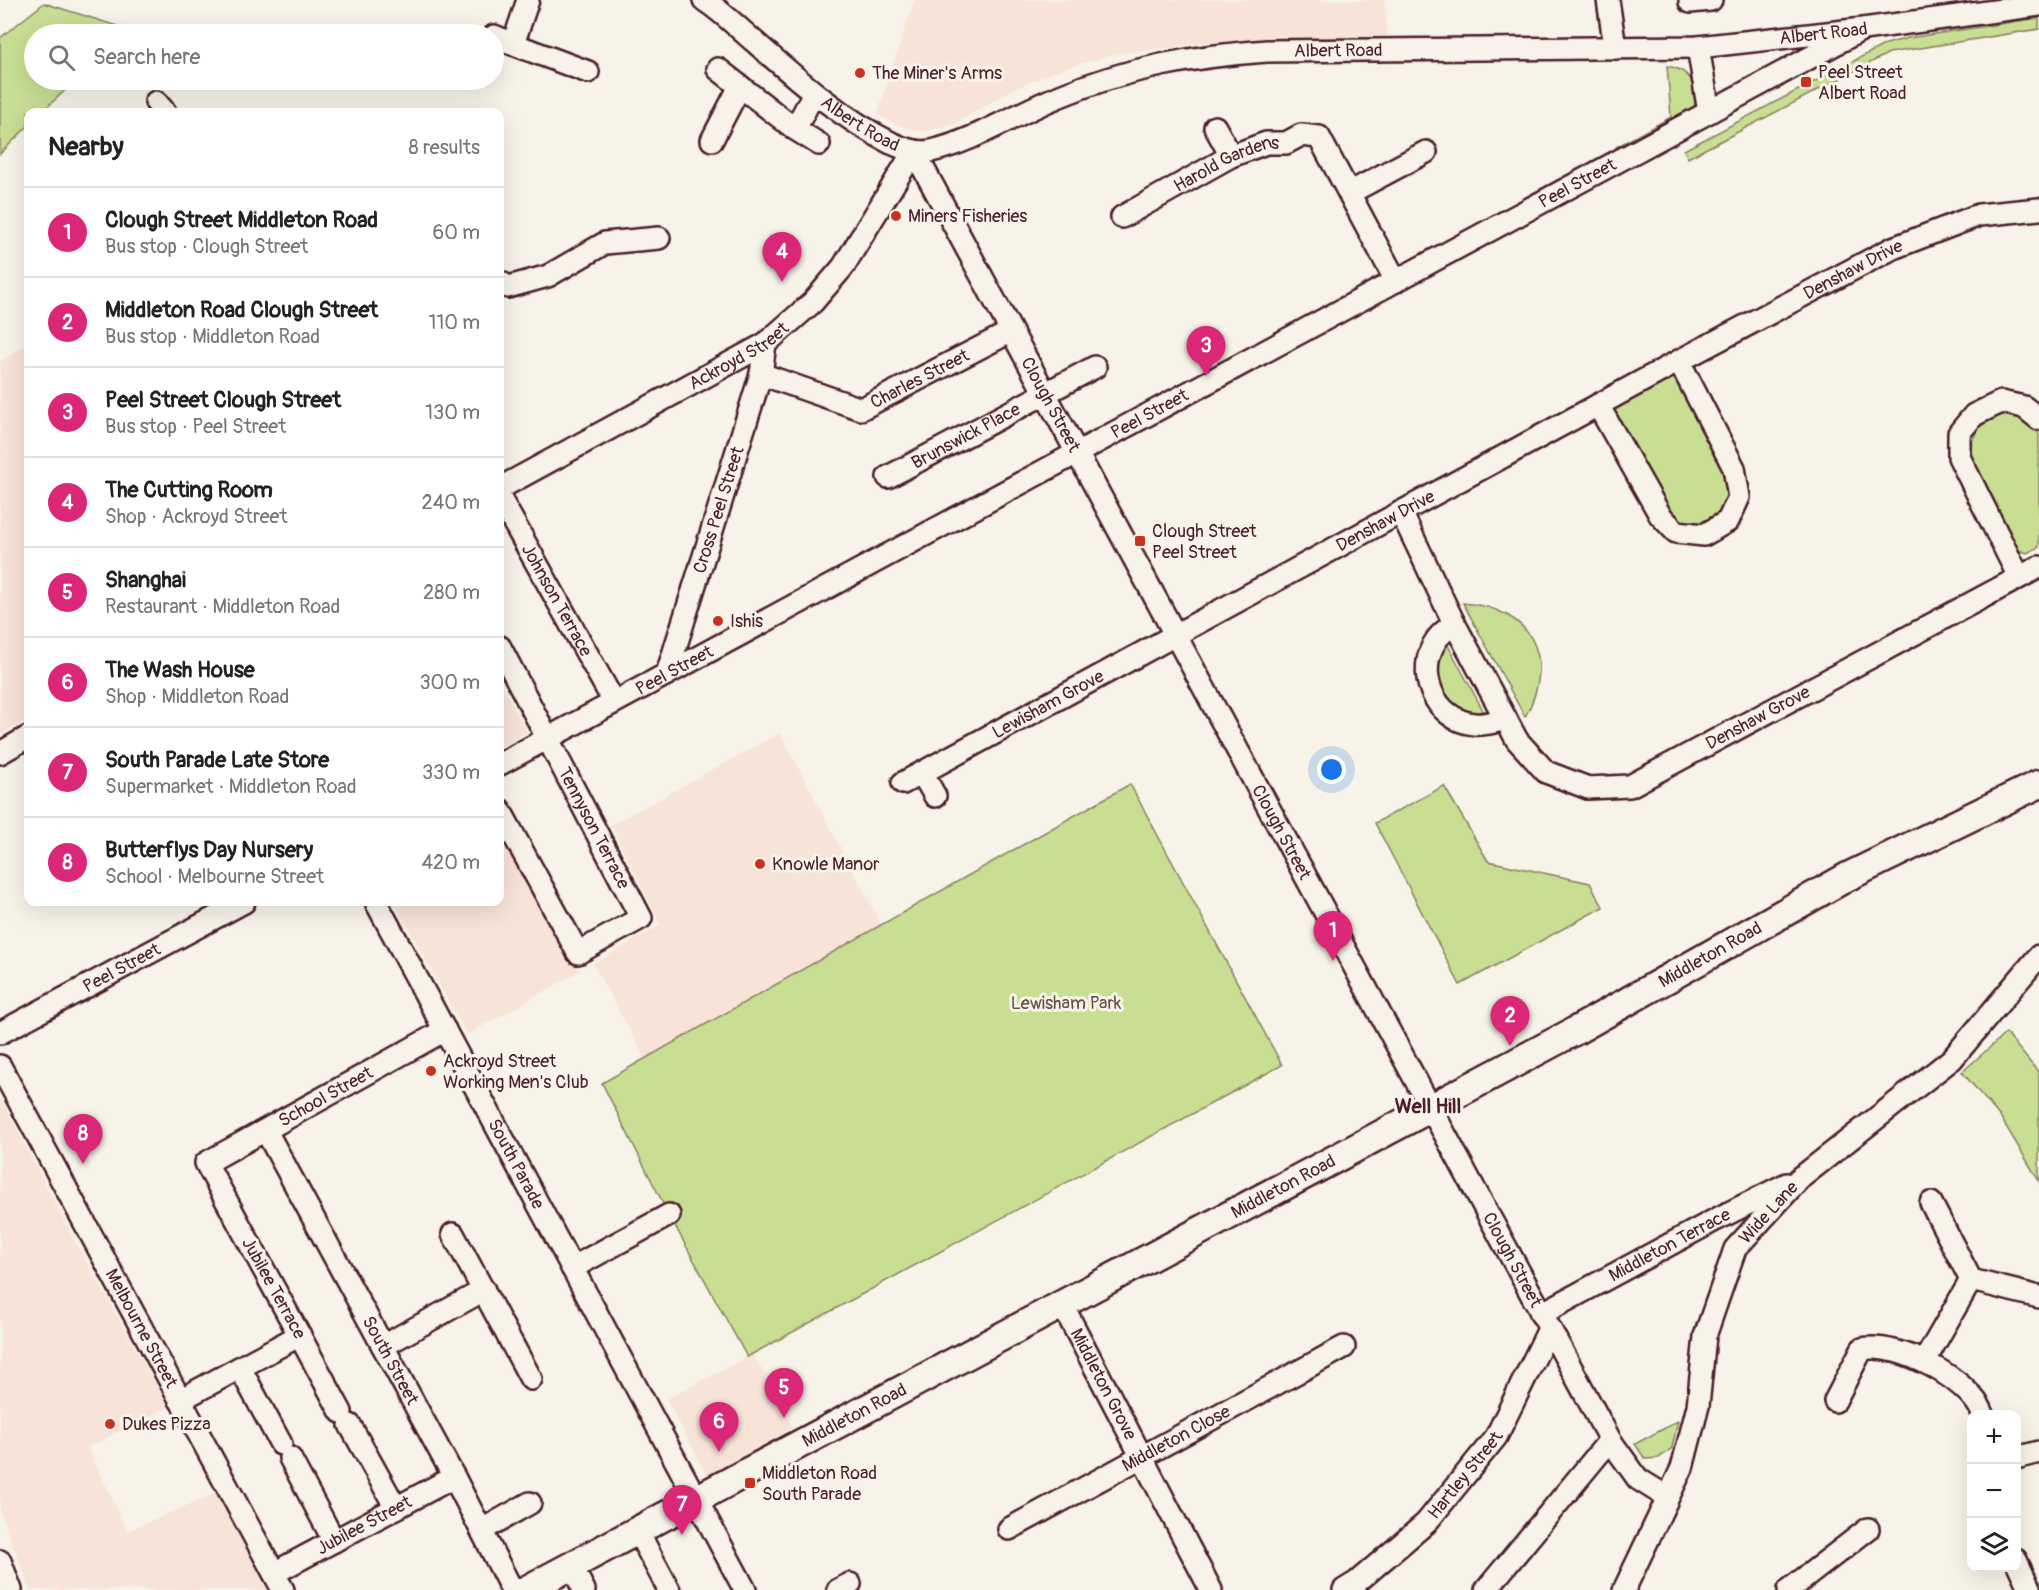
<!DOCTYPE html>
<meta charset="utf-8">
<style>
body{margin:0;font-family:Pangolin,sans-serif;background:#f2f2f2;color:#222}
.controls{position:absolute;right:18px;bottom:18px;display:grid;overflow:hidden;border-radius:12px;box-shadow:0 6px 24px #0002}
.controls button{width:54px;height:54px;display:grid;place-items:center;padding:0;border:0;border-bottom:2px solid #e0e0e0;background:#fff;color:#222;font:30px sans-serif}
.you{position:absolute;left:1332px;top:770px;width:21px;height:21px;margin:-15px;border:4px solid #fff;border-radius:50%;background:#1a73e8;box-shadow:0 0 0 9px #1a73e833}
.badge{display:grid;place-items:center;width:39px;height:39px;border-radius:50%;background:#db2777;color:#fff;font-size:20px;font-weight:700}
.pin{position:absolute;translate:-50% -50px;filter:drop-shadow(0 2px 3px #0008)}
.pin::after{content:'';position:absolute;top:32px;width:21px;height:18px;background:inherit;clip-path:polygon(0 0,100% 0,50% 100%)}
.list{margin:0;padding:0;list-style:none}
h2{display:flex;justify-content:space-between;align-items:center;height:78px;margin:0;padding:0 24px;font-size:26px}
h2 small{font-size:20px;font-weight:400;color:#767676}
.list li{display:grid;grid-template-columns:39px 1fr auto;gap:18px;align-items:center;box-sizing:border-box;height:90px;padding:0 24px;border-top:2px solid #e0e0e0}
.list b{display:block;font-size:22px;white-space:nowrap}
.list p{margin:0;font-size:20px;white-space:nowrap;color:#767676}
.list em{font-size:20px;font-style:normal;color:#767676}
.icon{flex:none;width:33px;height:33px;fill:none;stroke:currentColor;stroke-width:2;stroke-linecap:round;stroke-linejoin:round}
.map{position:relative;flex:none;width:2039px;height:1590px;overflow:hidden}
.search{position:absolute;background:#fff;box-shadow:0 6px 24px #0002;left:24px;top:24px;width:480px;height:66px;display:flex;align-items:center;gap:15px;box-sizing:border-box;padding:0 21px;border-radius:33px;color:#767676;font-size:22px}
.panel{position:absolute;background:#fff;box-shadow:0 6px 24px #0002;left:24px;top:108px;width:480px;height:798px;border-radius:12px}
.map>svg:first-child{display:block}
</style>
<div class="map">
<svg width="2039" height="1590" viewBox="0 0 2039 1590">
<rect width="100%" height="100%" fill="#f7f3e8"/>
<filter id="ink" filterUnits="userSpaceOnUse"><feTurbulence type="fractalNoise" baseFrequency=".0167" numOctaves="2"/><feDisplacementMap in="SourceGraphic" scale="12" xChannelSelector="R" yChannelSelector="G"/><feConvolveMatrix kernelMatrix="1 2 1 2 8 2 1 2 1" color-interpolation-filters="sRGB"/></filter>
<g filter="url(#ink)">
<path fill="#f8e3d8" d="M914 0H1385L1387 39 1206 43 1115 54 1057 71 1016 88 953 125 922 132 900 126 877 115Z
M28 343V719L0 735V362Z
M500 682 527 732 500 747Z
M780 733 882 926 646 1060 593 964 661 925 611 825Z
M500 833 531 892 580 971 467 1035 394 902H500Z
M0 1097 74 1240 169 1407 88 1447 127 1531 216 1493 267 1590H30L0 1511Z
M753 1354 793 1428 707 1475 666 1399Z"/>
<path fill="#c7de93" stroke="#887e5f" stroke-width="1.5" d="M44 3 127 29 122 34H34V80H76L42 112H28V126L0 154V38Z
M2039 18V29L1889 53 1688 158 1684 150 1886 44 1908 38Z
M1667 66C1692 70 1703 91 1691 114L1620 155 1616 147 1671 117Z
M1679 361 1734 468 1728 521 1676 532 1598 405Z
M2002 414C2019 414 2031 419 2039 435V547L2027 553 2018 550 1970 458C1970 435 1980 421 2002 414Z
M1463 603C1531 608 1558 657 1525 717Z
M1446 642 1485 714C1443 710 1426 679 1446 642Z
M1130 784 1282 1065 747 1357 669 1215 602 1083Z
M1444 786 1488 861 1590 883 1603 907 1460 985 1375 823Z
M2006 1033 2039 1073V1181L2001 1118 1962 1072Z
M1678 1421 1672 1448 1659 1458 1645 1459 1635 1444Z"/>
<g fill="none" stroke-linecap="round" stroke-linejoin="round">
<defs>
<g id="minor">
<path d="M528 0 513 44 588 72"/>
<path id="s1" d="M704 0C723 12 739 29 756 43 798 80 841 118 891 143 902 148 918 154 931 151 975 141 1017 113 1060 96 1127 68 1195 56 1267 51L1698 47 1863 29 2039 5"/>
<path d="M1608 0 1615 48"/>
<path d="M1690 2 1711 0"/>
<path d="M494 36 513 44"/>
<path d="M1698 47 1709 112"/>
<path d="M718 69 795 129 819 144"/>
<path d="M156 102 165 112"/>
<path d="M1215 127 1231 156"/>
<path d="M795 129 814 93"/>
<path d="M712 140 740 86"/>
<path id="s2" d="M914 151 1610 1440 1638 1479 1667 1497"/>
<path d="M1351 192 1426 152"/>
<path id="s3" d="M1122 217 1231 156 1266 143H1286L1301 135 1319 137 1396 281"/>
<path d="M500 282 508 287 548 276 605 243 659 238"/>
<path id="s4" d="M761 374 861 409 1010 332"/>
<path d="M1598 405 1660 515 1676 532 1704 535 1728 521 1739 497 1734 468 1679 361"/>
<path id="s5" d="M888 477 1095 367"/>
<path id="s6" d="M500 488 765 344 813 302 843 267 914 151"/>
<path id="s7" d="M500 498 614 702"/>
<path id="s8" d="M1401 512 1454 623 1517 740 1546 772 1588 788 1630 786 2039 567"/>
<path d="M2019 577 1959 457V433L1974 415 2001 402 2024 407 2039 419"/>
<path d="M1454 623C1449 628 1441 633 1437 639 1414 671 1434 720 1474 724 1485 725 1496 722 1506 719"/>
<path id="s9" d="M500 647 641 918 578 953 500 810"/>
<path id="s10" d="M667 674 761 374 765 344"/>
<path d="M0 753 28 737"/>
<path id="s11" d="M500 764 1863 29"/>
<path d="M922 773 935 796"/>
<path id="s12" d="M903 783 1679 361 1893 248 1979 215 2039 209"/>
<path id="s13" d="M376 902 745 1590"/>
<path id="s14" d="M0 1033 244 902"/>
<path id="s15" d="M0 1066 283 1590"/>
<path id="s16" d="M266 1131 454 1477 512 1590"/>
<path d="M1931 1203 1971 1280 2039 1297"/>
<path d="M453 1234 531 1379"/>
<path d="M572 1268 669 1215"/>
<path id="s17" d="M1063 1306 1211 1590"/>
<path id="s18" d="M1541 1314 1715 1220 1787 1184"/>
<path d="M383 1346 484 1290"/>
<path d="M1924 1362 1971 1280"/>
<path d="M240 1368 281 1444"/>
<path d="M180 1400 300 1335"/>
<path d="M1835 1401 1862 1349C1897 1341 1970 1379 1983 1414"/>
<path id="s19" d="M341 1412 206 1163 445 1030"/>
<path d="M350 1425 396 1508"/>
<path d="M290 1458 334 1541"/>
<path d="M2016 1458 2039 1452"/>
<path id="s20" d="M1009 1529 1344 1347"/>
<path d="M482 1530 530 1503"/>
<path d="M637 1530 669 1590"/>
<path d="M2016 1560 2030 1590"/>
<path d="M0 1561 11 1590"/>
<path d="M571 1565 584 1590"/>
<path id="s21" d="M274 1573 454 1477"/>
<path d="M838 1590 850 1584"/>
<path id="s22" d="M1344 1590 1357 1582 1426 1523 1496 1437 1549 1329"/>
<path d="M1486 1590 1610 1440"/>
<path id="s23" d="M1624 1590 1682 1468 1698 1406 1705 1336 1735 1249 1799 1179 1952 1059 2039 956"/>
<path d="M1789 1590 1868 1529"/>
</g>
<g id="major">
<path id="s24" d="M526 1590 1575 1031 1847 877 2039 784"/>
</g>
</defs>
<use href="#minor" stroke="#4a1f2b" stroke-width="26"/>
<use href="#major" stroke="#4a1f2b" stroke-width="32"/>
<use href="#minor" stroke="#f7f3e8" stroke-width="21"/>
<use href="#major" stroke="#f7f3e8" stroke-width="27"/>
</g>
</g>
<g fill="#c8321e" stroke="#f7f3e8" stroke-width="2">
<circle cx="860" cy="73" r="6"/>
<rect x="1800" y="76" width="12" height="12" rx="3"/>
<circle cx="896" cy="216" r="6"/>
<rect x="1134" y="535" width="12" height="12" rx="3"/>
<circle cx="718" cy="621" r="6"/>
<circle cx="760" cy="864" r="6"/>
<circle cx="431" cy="1071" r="6"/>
<circle cx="110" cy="1424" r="6"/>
<rect x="744" y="1477" width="12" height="12" rx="3"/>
</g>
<g text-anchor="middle" stroke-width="6" stroke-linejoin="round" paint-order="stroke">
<g font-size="18" fill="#4a1f2b" stroke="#f7f3e8">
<text dy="6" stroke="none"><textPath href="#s1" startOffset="1188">Albert Road</textPath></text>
<text dy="6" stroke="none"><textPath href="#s1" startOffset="702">Albert Road</textPath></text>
<text dy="6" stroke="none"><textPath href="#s1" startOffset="200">Albert Road</textPath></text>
<text dy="6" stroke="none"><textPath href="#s3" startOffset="118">Harold Gardens</textPath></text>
<text dy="6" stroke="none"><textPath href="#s11" startOffset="1224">Peel Street</textPath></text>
<text dy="6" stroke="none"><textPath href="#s12" startOffset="1080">Denshaw Drive</textPath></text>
<text dy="6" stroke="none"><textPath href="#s6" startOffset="273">Ackroyd Street</textPath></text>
<text dy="6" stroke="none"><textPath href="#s4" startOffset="172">Charles Street</textPath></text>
<text dy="6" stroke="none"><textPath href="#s2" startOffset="288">Clough Street</textPath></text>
<text dy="6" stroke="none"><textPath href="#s11" startOffset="738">Peel Street</textPath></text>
<text dy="6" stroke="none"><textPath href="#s5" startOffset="88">Brunswick Place</textPath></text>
<text dy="6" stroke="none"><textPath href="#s10" startOffset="172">Cross Peel Street</textPath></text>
<text dy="6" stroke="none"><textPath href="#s12" startOffset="549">Denshaw Drive</textPath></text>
<text dy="6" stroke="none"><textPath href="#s7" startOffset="117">Johnson Terrace</textPath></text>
<text dy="6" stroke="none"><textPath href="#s11" startOffset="198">Peel Street</textPath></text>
<text dy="6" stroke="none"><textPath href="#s12" startOffset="165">Lewisham Grove</textPath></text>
<text dy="6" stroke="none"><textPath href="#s8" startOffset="531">Denshaw Grove</textPath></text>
<text dy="6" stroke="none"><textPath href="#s9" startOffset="204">Tennyson Terrace</textPath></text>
<text dy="6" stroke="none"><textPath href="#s2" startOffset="774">Clough Street</textPath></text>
<text dy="6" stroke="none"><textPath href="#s24" startOffset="1344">Middleton Road</textPath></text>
<text dy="6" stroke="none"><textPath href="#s14" startOffset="138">Peel Street</textPath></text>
<text dy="6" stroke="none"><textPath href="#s19" startOffset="420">School Street</textPath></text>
<text dy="6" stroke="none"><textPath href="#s13" startOffset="297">South Parade</textPath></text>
<text dy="6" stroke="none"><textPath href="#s24" startOffset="858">Middleton Road</textPath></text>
<text dy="6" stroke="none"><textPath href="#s23" startOffset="411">Wide Lane</textPath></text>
<text dy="6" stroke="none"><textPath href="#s18" startOffset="146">Middleton Terrace</textPath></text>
<text dy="6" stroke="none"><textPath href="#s2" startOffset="1260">Clough Street</textPath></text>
<text transform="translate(274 1288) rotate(61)" y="6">Jubilee Terrace</text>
<text dy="6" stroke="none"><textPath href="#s15" startOffset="298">Melbourne Street</textPath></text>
<text dy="6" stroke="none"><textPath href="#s16" startOffset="261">South Street</textPath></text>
<text dy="6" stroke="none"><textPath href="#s17" startOffset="88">Middleton Grove</textPath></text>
<text dy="6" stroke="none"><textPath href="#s24" startOffset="372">Middleton Road</textPath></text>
<text dy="6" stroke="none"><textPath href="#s20" startOffset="190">Middleton Close</textPath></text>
<text dy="6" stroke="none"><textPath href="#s22" startOffset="168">Hartley Street</textPath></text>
<text dy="6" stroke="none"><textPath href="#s21" startOffset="102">Jubilee Street</textPath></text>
</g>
<g font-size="18" fill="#4a1f2b" stroke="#f7f3e8" text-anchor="start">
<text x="1818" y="78">Peel Street<tspan x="1818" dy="21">Albert Road</tspan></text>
<text x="872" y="79">The Miner's Arms</text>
<text x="908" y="222">Miners Fisheries</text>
<text x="1152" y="537">Clough Street<tspan x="1152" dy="21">Peel Street</tspan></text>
<text x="730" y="627">Ishis</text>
<text x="772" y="870">Knowle Manor</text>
<text x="443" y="1067">Ackroyd Street<tspan x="443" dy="21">Working Men's Club</tspan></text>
<text x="122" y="1430">Dukes Pizza</text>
<text x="762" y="1479">Middleton Road<tspan x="762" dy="21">South Parade</tspan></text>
</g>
<g font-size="18" fill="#694f45" stroke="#f7f3e8">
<text x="1066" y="1009">Lewisham Park</text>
</g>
<g font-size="20" font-weight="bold" fill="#4a1f2b" stroke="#f7f3e8">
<text x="1428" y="1113">Well Hill</text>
</g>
</g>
</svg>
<div class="controls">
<button>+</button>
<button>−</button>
<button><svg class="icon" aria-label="layers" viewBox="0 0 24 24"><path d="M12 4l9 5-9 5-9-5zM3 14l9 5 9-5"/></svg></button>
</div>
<div class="you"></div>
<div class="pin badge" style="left:1333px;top:961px">1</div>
<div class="pin badge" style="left:1510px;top:1046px">2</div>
<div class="pin badge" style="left:1206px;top:376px">3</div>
<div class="pin badge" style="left:782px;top:282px">4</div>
<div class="pin badge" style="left:784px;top:1418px">5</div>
<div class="pin badge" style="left:719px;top:1452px">6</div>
<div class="pin badge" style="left:682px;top:1535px">7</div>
<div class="pin badge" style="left:83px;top:1164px">8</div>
<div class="search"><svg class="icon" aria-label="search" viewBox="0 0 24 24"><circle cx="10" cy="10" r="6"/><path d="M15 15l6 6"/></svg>Search here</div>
<section class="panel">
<h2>Nearby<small>8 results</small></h2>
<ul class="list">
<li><span class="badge">1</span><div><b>Clough Street Middleton Road</b><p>Bus stop · Clough Street</p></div><em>60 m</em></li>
<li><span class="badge">2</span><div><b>Middleton Road Clough Street</b><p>Bus stop · Middleton Road</p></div><em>110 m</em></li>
<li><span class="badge">3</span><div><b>Peel Street Clough Street</b><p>Bus stop · Peel Street</p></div><em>130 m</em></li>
<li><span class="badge">4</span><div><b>The Cutting Room</b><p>Shop · Ackroyd Street</p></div><em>240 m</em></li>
<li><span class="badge">5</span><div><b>Shanghai</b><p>Restaurant · Middleton Road</p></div><em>280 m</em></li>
<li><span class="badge">6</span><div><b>The Wash House</b><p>Shop · Middleton Road</p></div><em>300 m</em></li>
<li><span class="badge">7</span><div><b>South Parade Late Store</b><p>Supermarket · Middleton Road</p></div><em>330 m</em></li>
<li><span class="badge">8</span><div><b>Butterflys Day Nursery</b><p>School · Melbourne Street</p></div><em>420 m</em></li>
</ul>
</section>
</div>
